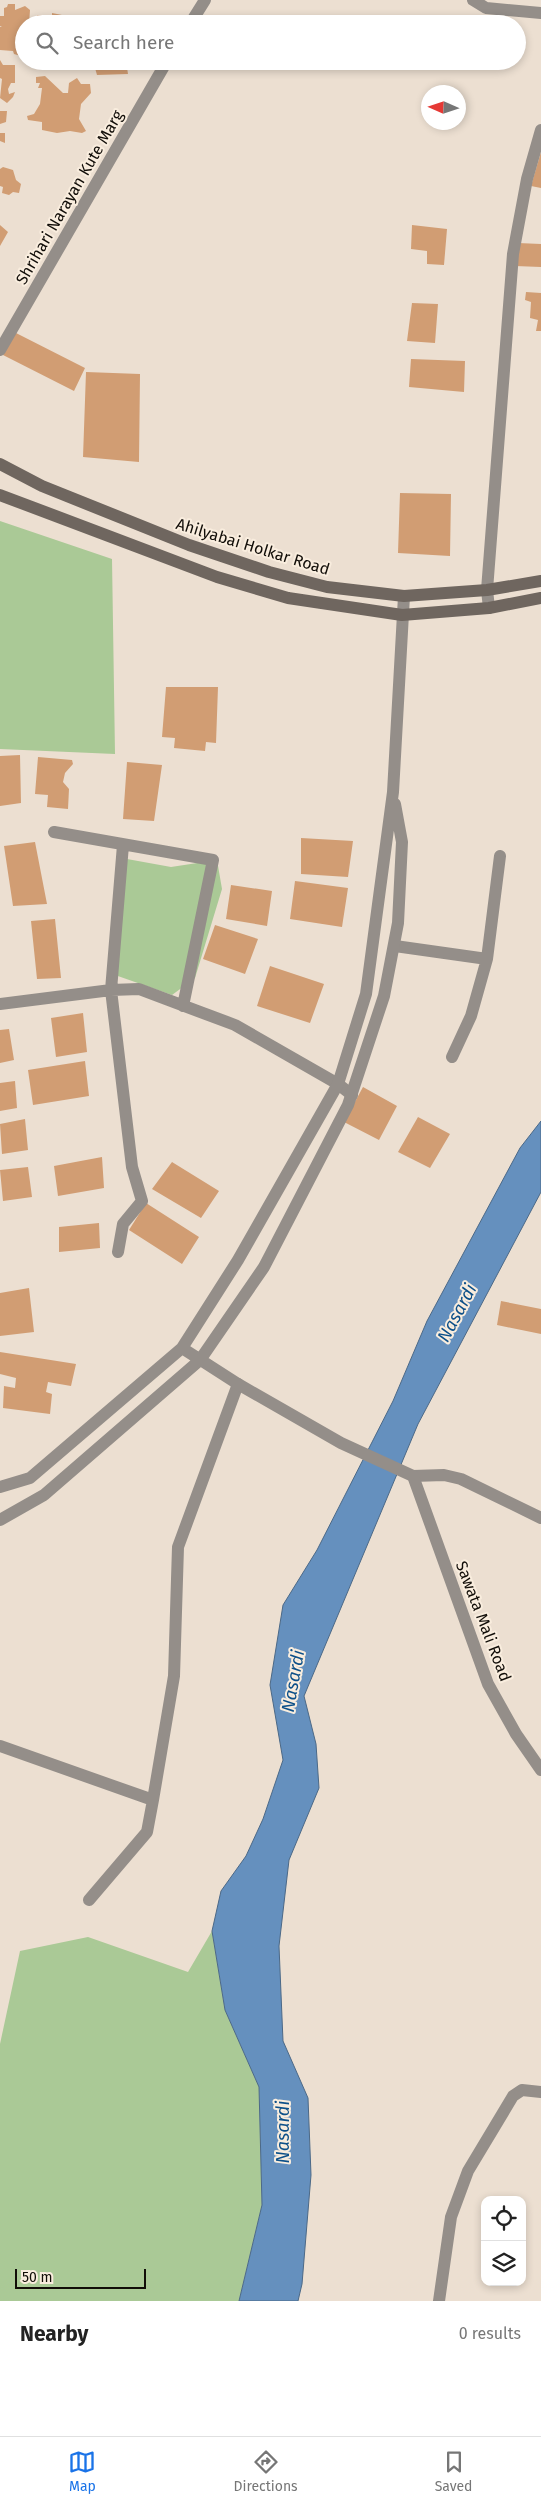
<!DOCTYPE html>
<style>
body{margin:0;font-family:"Fira Sans",sans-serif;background:#f6f6f6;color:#222}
.controls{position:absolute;right:15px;bottom:15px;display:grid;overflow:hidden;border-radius:10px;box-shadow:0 2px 8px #0003}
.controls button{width:45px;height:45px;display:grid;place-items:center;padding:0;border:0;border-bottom:1px solid #e0e0e0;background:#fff;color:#222;font:25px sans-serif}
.compass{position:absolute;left:421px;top:85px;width:45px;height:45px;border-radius:50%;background:#fff;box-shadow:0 2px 8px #0003;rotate:273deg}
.scale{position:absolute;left:15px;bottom:12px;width:131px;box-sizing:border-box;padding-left:5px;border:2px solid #110d08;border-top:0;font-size:14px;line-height:18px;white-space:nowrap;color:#110d08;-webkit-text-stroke:4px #f9edde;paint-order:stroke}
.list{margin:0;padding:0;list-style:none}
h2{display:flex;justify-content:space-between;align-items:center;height:65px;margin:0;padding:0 20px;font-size:21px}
h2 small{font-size:16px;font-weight:400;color:#767676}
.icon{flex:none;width:28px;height:28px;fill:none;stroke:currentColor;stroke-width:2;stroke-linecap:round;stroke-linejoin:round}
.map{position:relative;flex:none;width:541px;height:2301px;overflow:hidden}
.search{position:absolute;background:#fff;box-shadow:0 2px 8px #0003;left:15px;right:15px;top:15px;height:55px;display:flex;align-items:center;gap:12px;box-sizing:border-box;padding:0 18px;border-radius:28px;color:#767676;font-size:19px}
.sheet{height:135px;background:#fff}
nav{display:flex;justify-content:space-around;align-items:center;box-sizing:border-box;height:70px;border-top:1px solid #e0e0e0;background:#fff;font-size:14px;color:#767676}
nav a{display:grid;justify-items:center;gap:2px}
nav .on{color:#1a73e8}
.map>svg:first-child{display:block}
</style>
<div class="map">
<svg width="541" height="2301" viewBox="0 0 541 2301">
<rect width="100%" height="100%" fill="#ecdfd1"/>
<path fill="#aac996" d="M0 521 112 559 115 754 0 749Z
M127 859 171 867 217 860 222 889 195 978 172 995 115 975Z
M212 1931 225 2010 259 2087 262 2205 239 2301H0V2044L20 1951 88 1937 188 1972Z"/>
<path fill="#6590be" stroke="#4c6987" d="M541 1121V1192L418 1424 304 1696 316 1744 319 1788 289 1860 279 1946 283 2041 308 2098 311 2175 302 2284 298 2301H239L262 2205 259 2087 225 2010 212 1931 221 1891 246 1856 263 1819 283 1760 270 1685 283 1605 317 1550 393 1401 427 1321 520 1148Z"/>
<path fill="#d19d73" d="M8 4H15V10L25 6 30 10 29 24H24V34L19 33V39H24V53L21 56 14 54 13 51 0 50V27L2 26H0V16H4V8L7 7Z
M52 13 62 15V24H34L37 15H42L45 20 52 18Z
M95 15 98 20 105 19 120 24H87L89 18Z
M0 60 3 65H15V83H11L8 89 9 94 15 92 13 97 7 103 0 98 2 79 0 78Z
M71 61H89V62L70 67Z
M103 61H126L128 74 97 75 95 68 102 67Z
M45 76 63 93H68L69 83 77 78 81 84H90L91 93 81 104 79 119 86 131 82 133 70 131 57 133 42 130V122L28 120 27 116 34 114 40 104 42 88H38L40 83H36V77Z
M0 111H7L6 122 0 124Z
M0 133H5V143L0 141Z
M541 152V188L531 186Z
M3 167 13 170 16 180 21 184 19 193 13 192 9 195 2 193 3 187 0 186V169Z
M0 225 8 232 0 246Z
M412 225 447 229 444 265 427 264V251L411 249Z
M518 243 541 244V267L515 266Z
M526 292 541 293V331H536L538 320 530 318 531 302 525 300Z
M412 303 438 304 435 343 407 341Z
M16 333 85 368 74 391 3 355Z
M411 359 465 361 464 392 409 387Z
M86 372 140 374 139 462 83 457Z
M400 493 451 494 450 556 398 553Z
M166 687H218L216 743 206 742 205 751 174 748 175 738 162 737Z
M20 755 21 803 0 806V756Z
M38 757 72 760 73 764 65 773 63 782 69 789 68 809 47 807 48 795 35 794Z
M127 762 162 765 154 821 123 819Z
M301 838 353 841 348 877 301 874Z
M35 842 47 904 13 906 4 846Z
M295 881 348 888 342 927 290 919Z
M231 885 272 891 267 926 226 919Z
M55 919 61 978 37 979 31 921Z
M215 925 258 939 245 974 203 959Z
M270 966 324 984 310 1023 257 1006Z
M83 1013 87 1052 56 1057 51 1018Z
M9 1029 14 1060 0 1063V1030Z
M85 1061 89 1096 33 1105 28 1070Z
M15 1081 17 1108 0 1111V1083Z
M363 1087 397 1106 379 1140 344 1122Z
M418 1117 450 1134 430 1168 398 1152Z
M25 1119 28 1150 2 1154 0 1124Z
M102 1157 104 1188 58 1196 54 1166Z
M172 1162 219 1191 201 1218 152 1189Z
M28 1167 32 1197 3 1201 0 1170Z
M146 1203 199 1237 182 1264 129 1230Z
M99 1223 100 1248 59 1252V1227Z
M29 1288 34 1332 0 1336V1293Z
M501 1301 541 1309V1334L497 1325Z
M0 1352 76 1364 71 1386 48 1382 46 1392 52 1394 50 1414 3 1408 4 1386 15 1388 16 1378 0 1374Z"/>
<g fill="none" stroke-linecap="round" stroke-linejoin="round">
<path stroke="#948e89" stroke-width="12" d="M473 0 486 8 541 13
M489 608 487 590 513 254 527 179 541 130
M54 832 213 860 183 1006
M395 946 487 959 500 856
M0 1004 111 990 139 989 235 1025 338 1084 352 1095
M452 1057 471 1016 487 959
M118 1252 123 1224 142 1201 132 1167 111 990 123 845
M413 1476 444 1475 461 1479 541 1518
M0 1746 153 1800 174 1676 178 1547 238 1384
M89 1900 147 1832 153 1800
M439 2301 451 2217 468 2171 513 2096 522 2090 541 2092"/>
<path stroke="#948e89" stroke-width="12" d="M190 24 205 0
M0 350 167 61
M182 1348 238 1384 341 1443 413 1476 488 1684 516 1734 541 1770
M0 1487 30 1478 182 1348 238 1260 338 1084 366 994 393 792 404 596
M0 1520 44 1495 200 1360 264 1267 348 1105 384 996 398 923 402 842 395 804"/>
<path stroke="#6f665f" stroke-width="12" d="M0 464 42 486 189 545 269 572 327 587 404 596 487 590 541 581
M0 495 217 577 288 598 402 615 489 608 541 598"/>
</g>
<g text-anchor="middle" stroke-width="4" stroke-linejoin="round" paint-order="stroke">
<g font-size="16" fill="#110d08" stroke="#f9edde">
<text transform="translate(69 197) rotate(-60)" y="6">Shrihari Narayan Kute Marg</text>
<text transform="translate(253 546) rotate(17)" y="6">Ahilyabai Holkar Road</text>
<text transform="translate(484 1621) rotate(69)" y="6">Sawata Mali Road</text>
</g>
<g font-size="18" font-style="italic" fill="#0d5089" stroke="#f9edde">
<text transform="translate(457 1313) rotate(-62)" y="6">Nasardi</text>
<text transform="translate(293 1681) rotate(-80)" y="6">Nasardi</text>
<text transform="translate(283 2132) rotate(-90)" y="6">Nasardi</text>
</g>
</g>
</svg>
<div class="controls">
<button><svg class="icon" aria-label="locate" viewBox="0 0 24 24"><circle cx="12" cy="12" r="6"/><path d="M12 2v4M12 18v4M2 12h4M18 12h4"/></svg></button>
<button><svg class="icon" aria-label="layers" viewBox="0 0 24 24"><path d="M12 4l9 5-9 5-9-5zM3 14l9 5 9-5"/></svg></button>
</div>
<svg class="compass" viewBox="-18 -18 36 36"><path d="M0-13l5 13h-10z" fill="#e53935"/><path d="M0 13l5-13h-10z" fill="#767676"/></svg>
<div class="scale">50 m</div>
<div class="search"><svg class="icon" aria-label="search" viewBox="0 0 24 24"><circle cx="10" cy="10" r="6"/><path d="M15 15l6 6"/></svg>Search here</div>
</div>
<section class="sheet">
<h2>Nearby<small>0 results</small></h2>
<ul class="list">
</ul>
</section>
<nav>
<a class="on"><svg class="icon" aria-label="map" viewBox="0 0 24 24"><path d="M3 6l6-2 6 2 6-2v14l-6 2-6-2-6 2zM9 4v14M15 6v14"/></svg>Map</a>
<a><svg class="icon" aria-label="directions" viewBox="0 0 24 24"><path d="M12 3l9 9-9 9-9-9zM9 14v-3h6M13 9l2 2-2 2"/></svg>Directions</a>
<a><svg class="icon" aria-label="saved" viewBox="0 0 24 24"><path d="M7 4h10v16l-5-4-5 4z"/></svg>Saved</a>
</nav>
